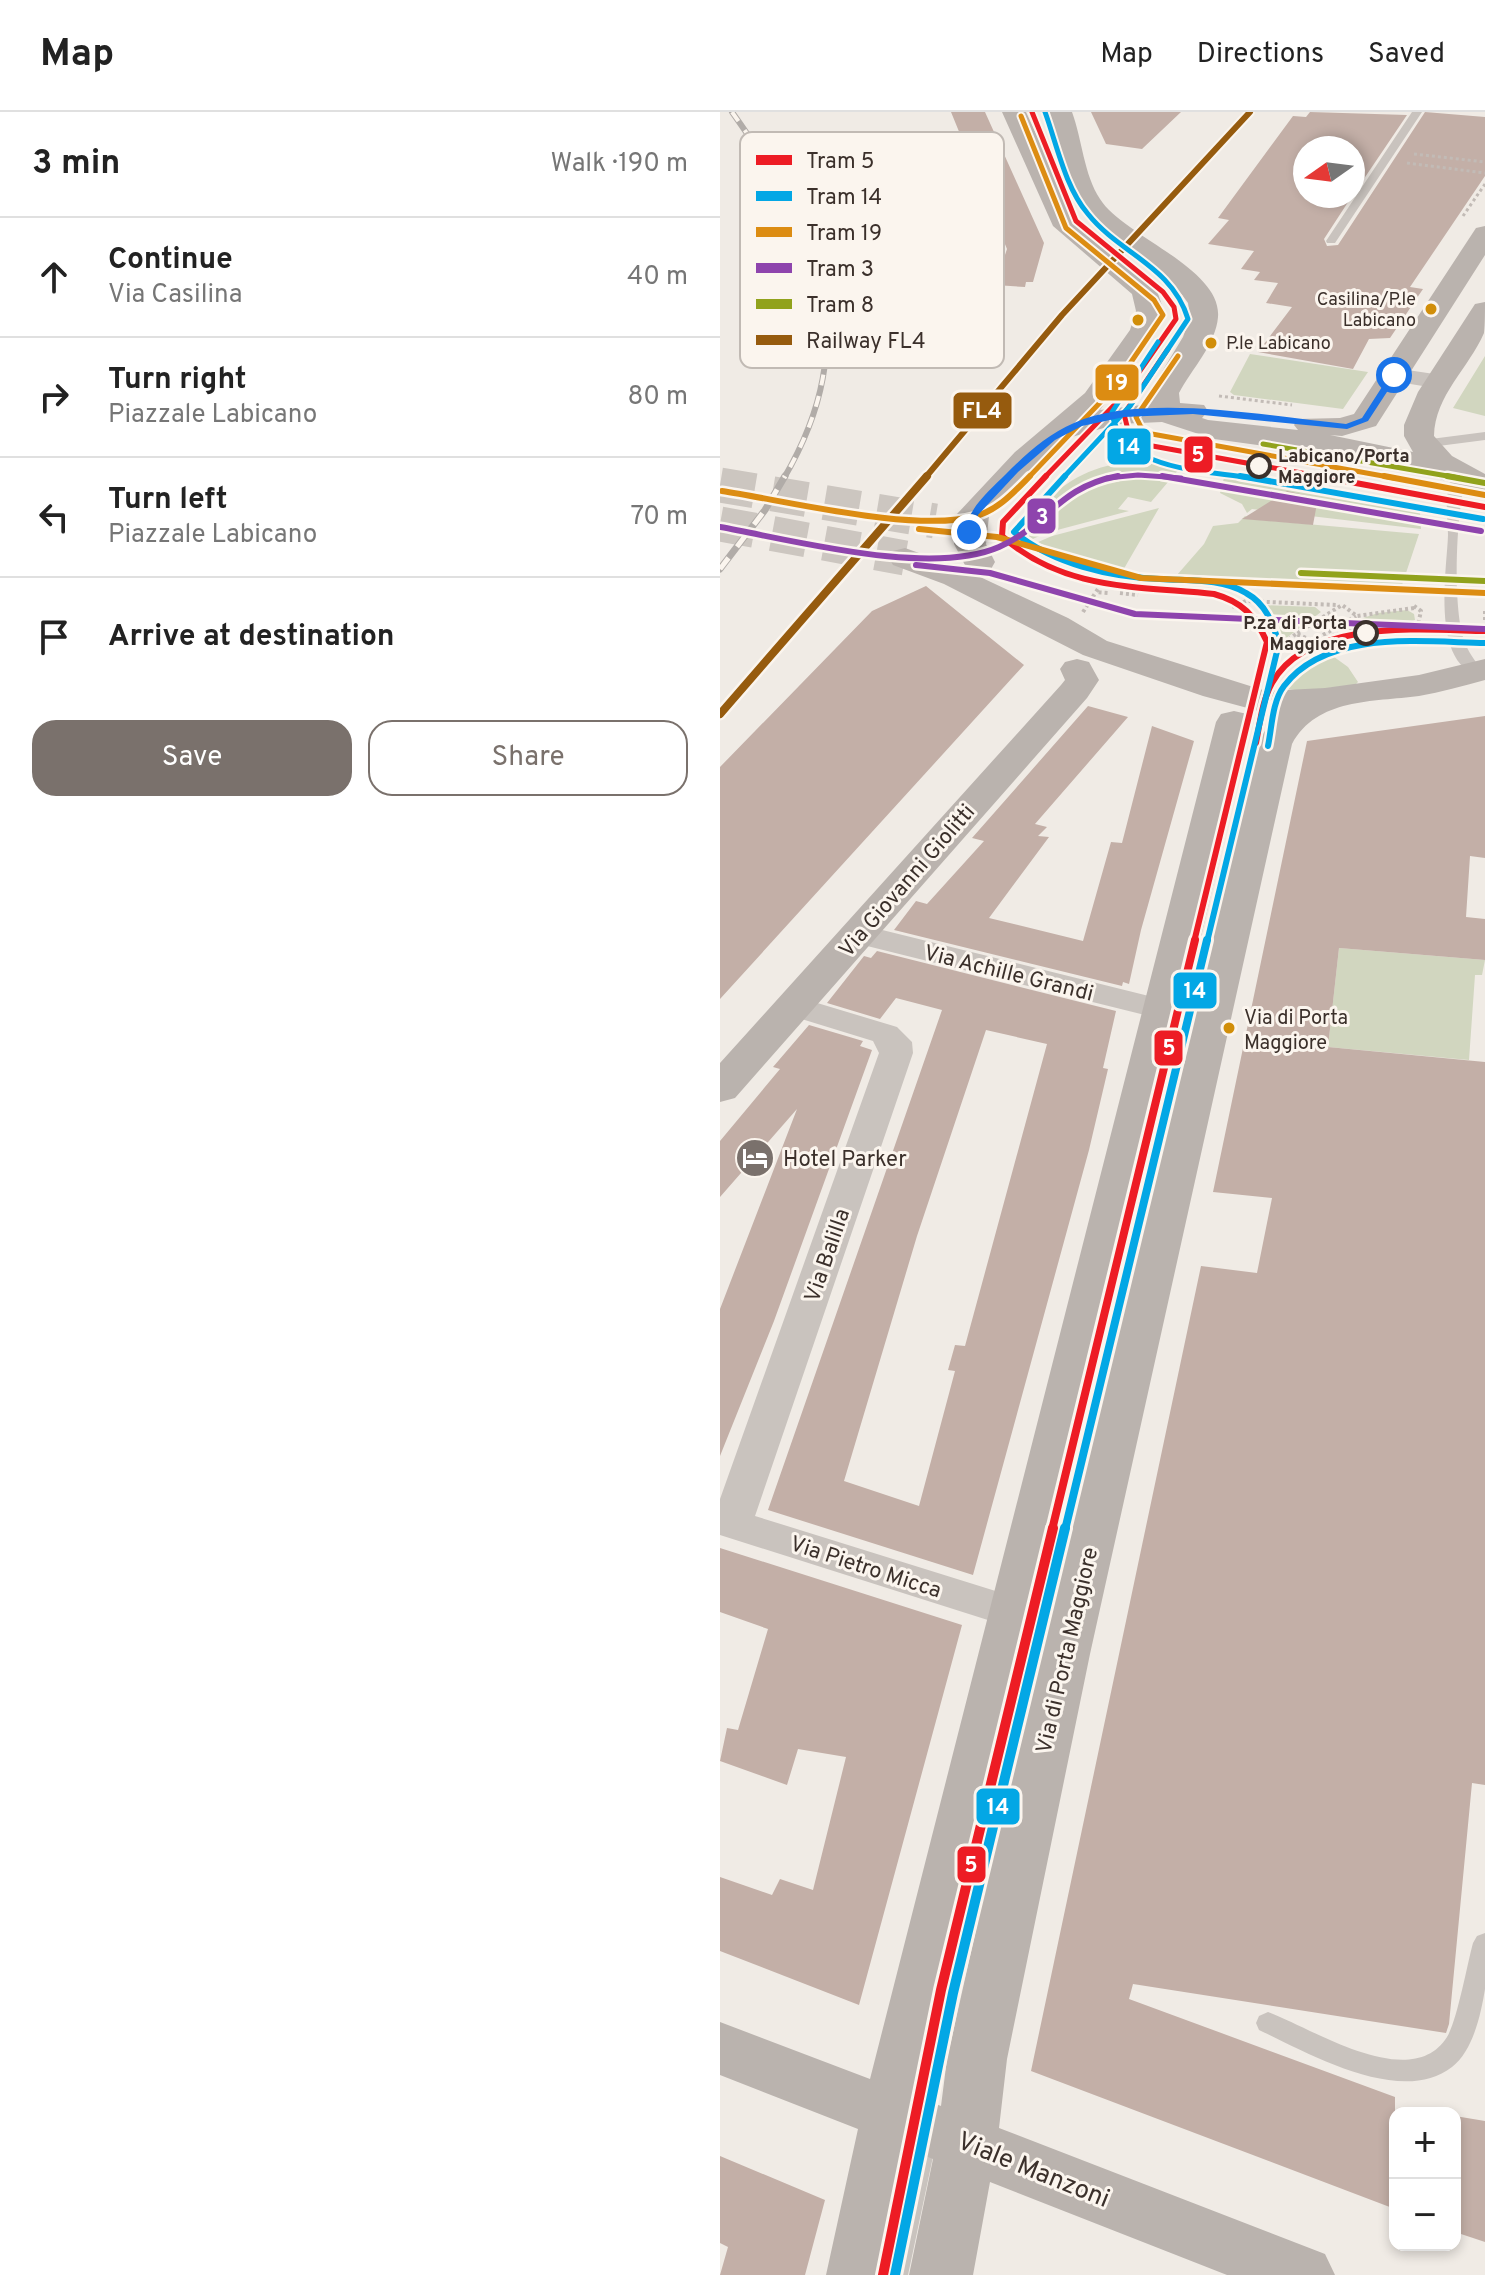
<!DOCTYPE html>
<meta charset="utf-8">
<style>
body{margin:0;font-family:Overpass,sans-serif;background:#f6f6f6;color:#222}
.controls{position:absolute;right:24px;bottom:24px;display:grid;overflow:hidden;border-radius:16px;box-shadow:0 4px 12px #0003}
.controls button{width:72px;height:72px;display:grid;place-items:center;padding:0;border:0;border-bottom:2px solid #e0e0e0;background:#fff;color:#222;font:40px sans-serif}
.compass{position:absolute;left:573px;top:24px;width:72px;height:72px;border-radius:50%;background:#fff;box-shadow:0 4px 12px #0003;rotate:256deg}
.stop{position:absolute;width:24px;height:24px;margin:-18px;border:6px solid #1a73e8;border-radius:50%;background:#fff}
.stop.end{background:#1a73e8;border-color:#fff;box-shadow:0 2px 8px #0008}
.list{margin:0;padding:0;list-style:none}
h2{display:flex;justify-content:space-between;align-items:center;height:104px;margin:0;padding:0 32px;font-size:34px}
h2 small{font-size:26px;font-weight:400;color:#767676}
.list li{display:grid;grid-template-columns:52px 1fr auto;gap:24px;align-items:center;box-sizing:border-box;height:120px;padding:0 32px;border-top:2px solid #e0e0e0}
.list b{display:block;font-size:30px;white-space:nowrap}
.list p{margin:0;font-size:26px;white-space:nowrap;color:#767676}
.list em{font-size:26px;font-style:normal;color:#767676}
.actions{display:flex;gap:16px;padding:24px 32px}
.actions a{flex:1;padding:18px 0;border:2px solid #7a716c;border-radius:24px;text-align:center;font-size:28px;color:#7a716c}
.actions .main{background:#7a716c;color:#fff}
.icon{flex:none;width:44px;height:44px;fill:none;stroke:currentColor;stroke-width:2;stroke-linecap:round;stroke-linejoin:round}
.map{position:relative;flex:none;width:765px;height:2163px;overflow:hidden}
header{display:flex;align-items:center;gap:48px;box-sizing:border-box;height:112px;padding:0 40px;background:#fff;border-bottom:2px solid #e0e0e0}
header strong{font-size:38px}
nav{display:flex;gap:44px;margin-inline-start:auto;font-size:28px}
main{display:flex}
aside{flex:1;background:#fff}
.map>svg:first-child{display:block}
</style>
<header>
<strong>Map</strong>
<nav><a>Map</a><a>Directions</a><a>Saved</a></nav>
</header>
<main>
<aside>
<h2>3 min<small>Walk · 190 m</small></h2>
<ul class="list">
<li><svg class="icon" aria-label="ahead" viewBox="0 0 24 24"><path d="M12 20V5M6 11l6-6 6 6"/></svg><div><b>Continue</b><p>Via Casilina</p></div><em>40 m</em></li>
<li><svg class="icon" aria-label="right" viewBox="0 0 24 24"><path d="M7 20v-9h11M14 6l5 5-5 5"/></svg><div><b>Turn right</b><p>Piazzale Labicano</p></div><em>80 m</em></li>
<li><svg class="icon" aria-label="left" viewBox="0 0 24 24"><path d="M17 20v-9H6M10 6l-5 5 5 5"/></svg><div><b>Turn left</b><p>Piazzale Labicano</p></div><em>70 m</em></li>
<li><svg class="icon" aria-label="arrive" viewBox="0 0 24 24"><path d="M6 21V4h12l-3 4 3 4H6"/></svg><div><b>Arrive at destination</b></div></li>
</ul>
<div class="actions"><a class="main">Save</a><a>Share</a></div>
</aside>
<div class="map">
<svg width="765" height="2163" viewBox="0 0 765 2163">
<rect width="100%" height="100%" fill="#f0ebe5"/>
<path fill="#d1d6bf" d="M530 242 648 260 623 297 514 283 510 280Z
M765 244V304L733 296Z
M410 350 454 351 460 356 431 390 408 385 398 397 409 399 326 421 306 430 301 419 303 412C336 377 360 355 410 350Z
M520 359 679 387 700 401 701 417 532 397 527 401 522 392 500 381 505 362Z
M439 396 398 467 309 434 332 424Z
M525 404 530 407 699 422 681 476 675 480 450 471 484 432 493 414 518 411Z
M540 493 595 495 601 500 565 527H560L554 509Z
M687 498 694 502 695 508 688 511 634 516 628 511 658 501Z
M610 542 628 555 638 570 635 573 582 579 560 576 565 567Z
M619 836 765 848 762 863H755L749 948 608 935Z"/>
<path fill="#c3afa7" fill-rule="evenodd" d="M231 0H265L324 131 313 170H306L305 175 275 173 287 137Z
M371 0H461L422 37 386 32Z
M590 0 687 3 633 83V36H585V84H632L604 127 607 134 618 133 705 0 765 5V64L690 175 703 177 670 226 649 227 633 257 538 240 572 195 546 191 558 171 534 168 540 160 521 157 534 139 488 132 509 108 498 106 573 4 586 5Z
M567 379 598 386 593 413 522 407Z
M206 474 304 553 0 887V655L152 499Z
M368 594 408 605 315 712 327 715 318 724 329 725 269 806 363 829 391 730 402 731 432 614 474 629 421 818 409 872 403 870 402 874 174 818 196 789 207 792 264 729 252 726Z
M765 604V746L750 744 746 805 765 807V848L619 836 608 935 765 950V1673L752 1671 729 1912 726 1921 413 1872 409 1887 675 1985V2097L311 1959 481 1154 537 1161 552 1086 493 1080 587 629Z
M157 839 396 899 383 956 388 957 369 1038 253 1463 48 1398 222 898 176 886 160 907 107 891 144 844 151 846ZM266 918 327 932 245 1234 235 1233 228 1258 235 1259 199 1394 124 1369 197 1124Z
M89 913 143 929 140 934 152 938 54 1209 0 1344V1197L77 997 0 1085V1029L60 957 53 955Z
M0 1436 242 1513 139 1893 0 1839V1765L52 1783 60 1767 93 1778 126 1645 78 1637 67 1673 0 1649 7 1616 18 1618 48 1517 0 1500Z
M735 2004 765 2009V2130L735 2120Z
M0 2044 105 2088 85 2163H0L8 2135 0 2131Z"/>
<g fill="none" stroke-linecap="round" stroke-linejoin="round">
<path stroke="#ccc6c0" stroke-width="35" stroke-dasharray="35 18" stroke-linecap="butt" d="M0 373 215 409
M0 412 185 446"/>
<path stroke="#c2bbb6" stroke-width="3" stroke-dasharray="3 3" stroke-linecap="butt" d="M694 42 765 50
M687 51 765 61
M743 104 765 72
M499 284 572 293
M482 351 486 352"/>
<path stroke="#c2bbb6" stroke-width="4" stroke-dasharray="3 3" stroke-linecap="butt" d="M381 472 376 480 389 481
M400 481 418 483
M534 490 551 507 557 530H565L576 522
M694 494 701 499 697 517
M512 495 526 489 617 493
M694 496 637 504 622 493 576 522 594 529 634 518 697 514
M765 499V510
M363 500 376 480
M603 523 636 504
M614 537 640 530 684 529"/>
<path fill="#c9c3be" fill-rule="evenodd" d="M692 0H702L615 131H607L606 129Z
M765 320V328L703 336 697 332 703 328Z
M741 359 747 363C736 395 732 494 744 528 748 540 755 549 763 559L756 563C711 547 727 457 728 423 728 406 721 368 741 359Z
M765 1821C765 1839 765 1859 765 1877 761 1902 753 1939 732 1955 681 1995 588 1941 539 1918L536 1911 539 1904 548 1900C592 1916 691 1982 727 1925 737 1909 747 1853 753 1831L757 1824Z
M206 2010 215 2013 218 2021 188 2163H162L194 2021 197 2013Z"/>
<path fill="#c9c3be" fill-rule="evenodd" d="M674 256 721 263 733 270 721 277 666 268 662 263Z
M138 812 453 890 458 897 453 904 441 907 127 829 122 822 127 815Z
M74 884 177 915 192 930 193 941 35 1404 308 1489 314 1500 308 1511 293 1516 0 1423V1387L159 941 153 929 62 901 57 894 62 887Z"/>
<path fill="#bab3ae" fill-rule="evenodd" d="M282 0H306L354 104 435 173 444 199 438 218 380 298 430 292 429 281 463 225 470 205 468 191C442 151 391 136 361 99 340 73 339 31 328 0H352C362 27 364 63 380 87 403 124 502 156 498 205 496 232 471 258 459 281L460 291 484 293 488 299 482 306 488 308 578 318 574 313 578 307 620 306 634 302 756 116 765 114V143L656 314 622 324 610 323 693 340 684 324V313L698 280 755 192 765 190C765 199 765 213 764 221 749 256 715 283 714 324L732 344 765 362V382L705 362 639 347 494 327 442 310 398 312 348 326 269 404 266 432 275 450 271 457 259 460 247 457 234 432 237 402 295 340 365 281 410 218 416 199 412 182 333 114Z
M185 436 241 456 348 506 387 529 546 579 605 576 699 563 765 547V568C743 574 721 580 699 584 653 590 597 586 572 632L370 1542 287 1947 279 2016 605 2142 615 2163H507L270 2070 253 2163H189L213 2047 195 2040 170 2163H106L138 2017 0 1963V1910L150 1967 496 610 501 602 514 599 527 602 532 610 205 1988 221 1994 227 1947 318 1542 536 632 558 600 546 601 483 584 363 543 224 472 173 453 169 446 173 439Z
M357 547 369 550 379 568 367 586 15 986 0 990V951L341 573 345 568 340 557 345 550Z"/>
<defs>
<path id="rail-far1" d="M12 0C99 122 146 225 64 366"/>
<path id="rail" d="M0 457 45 398 65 364"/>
</defs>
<use href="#rail-far1" stroke="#b1aca8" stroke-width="6"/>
<use href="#rail" stroke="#b1aca8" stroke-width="7"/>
<use href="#rail-far1" stroke="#fbf5ee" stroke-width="4" stroke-dasharray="11" stroke-linecap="butt"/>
<use href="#rail" stroke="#fbf5ee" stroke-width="5" stroke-dasharray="14" stroke-linecap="butt"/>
<defs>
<path id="rail-1-far1" d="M205 366 342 203 530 0"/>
<path id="rail-1" d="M0 602 207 364"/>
</defs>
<use href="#rail-1-far1" stroke="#fbf5ee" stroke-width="10"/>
<use href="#rail-1" stroke="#fbf5ee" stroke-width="13"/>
<use href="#rail-1-far1" stroke="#965b0e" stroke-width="6"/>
<use href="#rail-1" stroke="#965b0e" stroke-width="8"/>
<defs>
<path id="tram-1-far3" d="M312 0 356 109 443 180 454 195 456 207 401 286 324 366
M448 237 404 302 408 318 427 333 609 366"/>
<path id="tram-1-far2" d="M326 364 283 410 282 424C343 479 418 474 494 482 523 490 535 504 547 530L474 830
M598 364 765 395
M536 631C540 611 542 589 552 571 588 506 703 518 765 519"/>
<path id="tram-1-far1" d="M332 1418 475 828"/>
<path id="tram-1" d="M163 2163 221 1878 333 1416"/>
<path id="tram-2-far3" d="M325 0C337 33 345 75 368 102 400 142 452 154 468 207L410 294 343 366
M438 230 392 300C400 360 485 358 531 366"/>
<path id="tram-2-far2" d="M345 364 294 420C333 452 390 465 440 467 468 469 501 466 526 481 546 492 552 510 559 531L487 830
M520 364 763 407
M548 634C552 615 552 590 564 574 607 517 703 530 765 531"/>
<path id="tram-2-far1" d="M345 1418 487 828"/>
<path id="tram-2" d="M175 2163 233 1881 345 1416"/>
<path id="tram-3-far1" d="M301 4 346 116 434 188 443 203 392 278 308 366
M458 244 416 305 421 315 432 322 674 366"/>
<path id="tram-3" d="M664 364 765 383
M2 379C67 389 197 421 256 404 278 398 294 380 310 364
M199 417 277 425 421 466 765 481"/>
<path id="tram-4-far1" d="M387 366 418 363 461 366"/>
<path id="tram-4" d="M442 364 761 419
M0 415C73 428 210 465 279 435 327 414 338 375 398 364
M196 453 270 461 415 502 764 517"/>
<path id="tram-5-far1" d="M543 332 739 366"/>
<path id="tram-5" d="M727 364 765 371
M581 461 765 469"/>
</defs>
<use href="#tram-1-far3" stroke="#fbf5ee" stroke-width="9"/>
<use href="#tram-1-far2" stroke="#fbf5ee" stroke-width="11"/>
<use href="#tram-1-far1" stroke="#fbf5ee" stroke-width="14"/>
<use href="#tram-1" stroke="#fbf5ee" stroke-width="16"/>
<use href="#tram-2-far3" stroke="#fbf5ee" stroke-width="9"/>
<use href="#tram-2-far2" stroke="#fbf5ee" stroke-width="11"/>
<use href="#tram-2-far1" stroke="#fbf5ee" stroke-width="14"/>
<use href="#tram-2" stroke="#fbf5ee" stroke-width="16"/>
<use href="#tram-3-far1" stroke="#fbf5ee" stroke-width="9"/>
<use href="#tram-3" stroke="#fbf5ee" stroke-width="11"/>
<use href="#tram-4-far1" stroke="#fbf5ee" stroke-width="9"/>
<use href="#tram-4" stroke="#fbf5ee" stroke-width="11"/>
<use href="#tram-5-far1" stroke="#fbf5ee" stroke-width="9"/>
<use href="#tram-5" stroke="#fbf5ee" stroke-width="11"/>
<use href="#tram-1-far3" stroke="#ed1c24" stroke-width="5"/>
<use href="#tram-1-far2" stroke="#ed1c24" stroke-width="6"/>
<use href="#tram-1-far1" stroke="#ed1c24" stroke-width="8"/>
<use href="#tram-1" stroke="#ed1c24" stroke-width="10"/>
<use href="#tram-2-far3" stroke="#03a7e5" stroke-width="5"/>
<use href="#tram-2-far2" stroke="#03a7e5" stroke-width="6"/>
<use href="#tram-2-far1" stroke="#03a7e5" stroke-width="8"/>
<use href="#tram-2" stroke="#03a7e5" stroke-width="10"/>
<use href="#tram-3-far1" stroke="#dc8c12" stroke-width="5"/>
<use href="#tram-3" stroke="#dc8c12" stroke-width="6"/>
<use href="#tram-4-far1" stroke="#8e44ad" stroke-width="5"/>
<use href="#tram-4" stroke="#8e44ad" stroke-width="6"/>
<use href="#tram-5-far1" stroke="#91a21c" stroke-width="5"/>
<use href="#tram-5" stroke="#91a21c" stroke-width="6"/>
</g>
<path fill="#1a73e8" d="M671 261 678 263 648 309 627 317 473 302 404 305 362 314 335 328 298 360 258 403 253 422 244 420C250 394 268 380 286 362 306 342 328 322 354 311 423 280 552 305 626 312L642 306Z"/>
<defs>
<symbol id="hotel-disc" viewBox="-11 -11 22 22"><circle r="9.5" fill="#7a716c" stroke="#fbf5ee"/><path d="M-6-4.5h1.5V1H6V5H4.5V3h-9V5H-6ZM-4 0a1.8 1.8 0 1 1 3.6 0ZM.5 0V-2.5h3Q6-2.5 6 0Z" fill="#fff"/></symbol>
</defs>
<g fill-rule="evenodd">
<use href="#hotel-disc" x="13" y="1024" width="44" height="44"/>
</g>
<g fill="#d18e09" stroke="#fbf5ee" stroke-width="3">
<circle cx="711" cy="197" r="7"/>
<circle cx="418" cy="208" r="7"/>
<circle cx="491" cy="231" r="7"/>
<circle cx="509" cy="916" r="7"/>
</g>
<g fill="#fbf5ee" stroke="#3b302b" stroke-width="4">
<circle cx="539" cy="354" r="11"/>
<circle cx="646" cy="521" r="11"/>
</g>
<g text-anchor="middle" stroke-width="6" stroke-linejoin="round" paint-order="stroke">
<g font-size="18" fill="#3b302b" stroke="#fbf5ee" text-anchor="end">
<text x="696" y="193">Casilina/P.le<tspan x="696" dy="21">Labicano</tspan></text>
<text x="506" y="237" text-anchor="start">P.le Labicano</text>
</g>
<g font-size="18" font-weight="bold" fill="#3b302b" stroke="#fbf5ee" text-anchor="start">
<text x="558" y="350">Labicano/Porta<tspan x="558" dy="21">Maggiore</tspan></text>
<text x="627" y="517" text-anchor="end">P.za di Porta<tspan x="627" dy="21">Maggiore</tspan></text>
</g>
<g font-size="20" fill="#3b302b" stroke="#fbf5ee" text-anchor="start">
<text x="524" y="912">Via di Porta<tspan x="524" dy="25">Maggiore</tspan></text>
</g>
<g font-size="22" fill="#3b302b" stroke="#fbf5ee">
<text transform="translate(186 768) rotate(-49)" y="8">Via Giovanni Giolitti</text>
<text transform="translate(289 860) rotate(14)" y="8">Via Achille Grandi</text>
<text transform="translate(106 1143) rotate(-71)" y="8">Via Balilla</text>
<text transform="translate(146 1454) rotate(18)" y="8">Via Pietro Micca</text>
<text transform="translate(346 1538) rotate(-77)" y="8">Via di Porta Maggiore</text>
</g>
<g font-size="22" fill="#3b302b" stroke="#fbf5ee" text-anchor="start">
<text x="63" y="1054">Hotel Parker</text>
</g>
<g font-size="26" fill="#3b302b" stroke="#fbf5ee">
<text transform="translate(314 2057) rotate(22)" y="9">Viale Manzoni</text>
</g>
</g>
<rect x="20" y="20" width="264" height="236" rx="12" fill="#fbf5ee" stroke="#c1bab4" stroke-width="2"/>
<rect x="36" y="43" width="36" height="10" fill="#ed1c24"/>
<rect x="36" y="79" width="36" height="10" fill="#03a7e5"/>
<rect x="36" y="115" width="36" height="10" fill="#dc8c12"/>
<rect x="36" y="151" width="36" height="10" fill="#8e44ad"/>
<rect x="36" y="187" width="36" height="10" fill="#91a21c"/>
<rect x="36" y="223" width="36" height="10" fill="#965b0e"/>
<g font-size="22" fill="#3b302b">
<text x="86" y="56">Tram 5</text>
<text x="86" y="92">Tram 14</text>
<text x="86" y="128">Tram 19</text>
<text x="86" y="164">Tram 3</text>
<text x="86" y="200">Tram 8</text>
<text x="86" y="236">Railway FL4</text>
</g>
<g stroke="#fbf5ee" stroke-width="3">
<rect x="374" y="251" width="46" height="39" rx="8" fill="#dc8c12"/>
<rect x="232" y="279" width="61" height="39" rx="8" fill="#965b0e"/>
<rect x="386" y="315" width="46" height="39" rx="8" fill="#03a7e5"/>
<rect x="463" y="323" width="31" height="39" rx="8" fill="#ed1c24"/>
<rect x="306" y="385" width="31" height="38" rx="8" fill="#8e44ad"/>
<rect x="452" y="859" width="46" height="39" rx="8" fill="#03a7e5"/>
<rect x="433" y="917" width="31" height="38" rx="8" fill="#ed1c24"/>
<rect x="255" y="1675" width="46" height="39" rx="8" fill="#03a7e5"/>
<rect x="236" y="1733" width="31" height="39" rx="8" fill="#ed1c24"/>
</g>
<g font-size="22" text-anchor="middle" font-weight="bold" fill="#fff">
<text x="397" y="278">19</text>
<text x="262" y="306">FL4</text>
<text x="409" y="342">14</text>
<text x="478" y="350">5</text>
<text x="322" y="412">3</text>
<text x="475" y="886">14</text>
<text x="449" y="943">5</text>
<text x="278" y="1702">14</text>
<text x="251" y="1760">5</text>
</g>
</svg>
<div class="controls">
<button>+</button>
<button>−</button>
</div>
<svg class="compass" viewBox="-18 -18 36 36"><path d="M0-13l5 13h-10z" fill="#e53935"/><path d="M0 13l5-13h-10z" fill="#767676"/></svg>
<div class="stop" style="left:674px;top:263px"></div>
<div class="stop end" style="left:249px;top:420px"></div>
</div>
</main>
